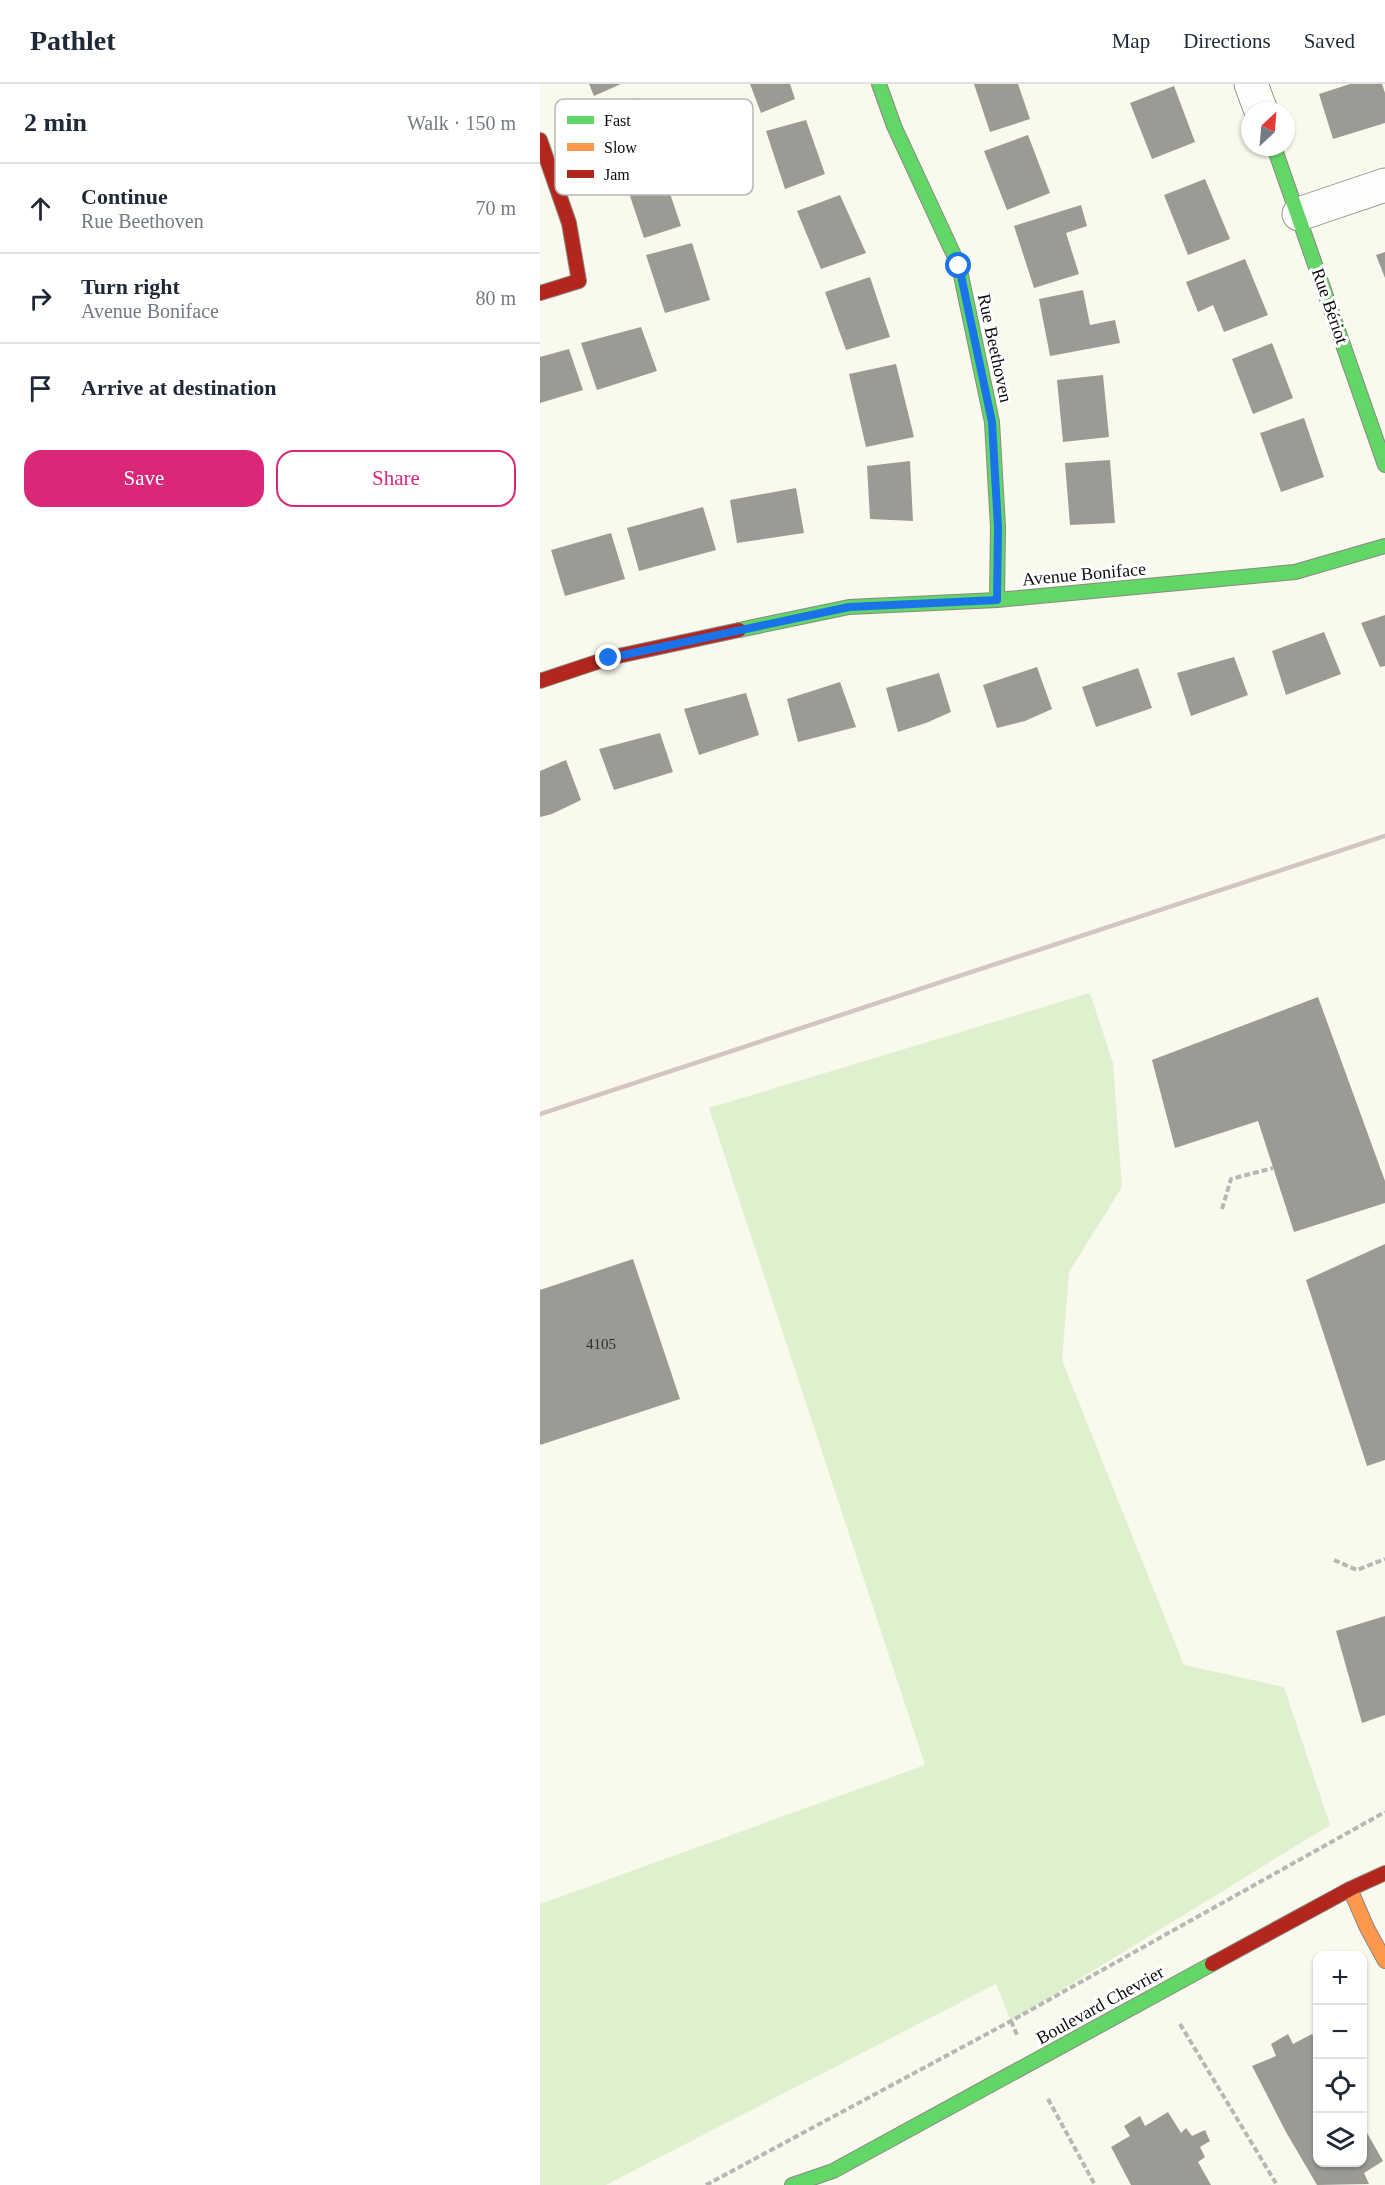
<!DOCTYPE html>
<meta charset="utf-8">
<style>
body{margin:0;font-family:"Times New Roman",serif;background:#f2f2f3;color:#1f2937}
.controls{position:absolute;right:18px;bottom:18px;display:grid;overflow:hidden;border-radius:12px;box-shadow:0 2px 4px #0004}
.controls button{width:54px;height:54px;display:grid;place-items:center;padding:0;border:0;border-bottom:2px solid #e0e1e3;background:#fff;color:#1f2937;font:30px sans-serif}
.compass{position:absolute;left:701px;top:18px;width:54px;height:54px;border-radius:50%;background:#fff;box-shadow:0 2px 4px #0004;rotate:26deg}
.stop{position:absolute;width:18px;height:18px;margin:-14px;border:4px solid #1a73e8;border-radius:50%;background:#fff}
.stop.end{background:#1a73e8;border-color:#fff;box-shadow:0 2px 6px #0008}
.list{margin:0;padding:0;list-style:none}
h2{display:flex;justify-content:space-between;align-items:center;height:78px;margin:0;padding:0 24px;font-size:26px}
h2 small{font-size:20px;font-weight:400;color:#747a83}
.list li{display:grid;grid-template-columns:39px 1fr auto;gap:18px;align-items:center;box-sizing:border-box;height:90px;padding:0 24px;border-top:2px solid #e0e1e3}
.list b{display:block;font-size:22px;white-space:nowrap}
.list p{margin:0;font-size:20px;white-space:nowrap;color:#747a83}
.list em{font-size:20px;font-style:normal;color:#747a83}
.actions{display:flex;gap:12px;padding:18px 24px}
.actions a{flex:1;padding:14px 0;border:2px solid #db2777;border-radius:18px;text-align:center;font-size:21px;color:#db2777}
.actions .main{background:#db2777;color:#fff}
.icon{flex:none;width:33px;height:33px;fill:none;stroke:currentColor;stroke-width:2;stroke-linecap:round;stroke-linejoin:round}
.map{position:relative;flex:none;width:845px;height:2101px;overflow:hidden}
header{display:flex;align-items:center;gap:36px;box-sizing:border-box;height:84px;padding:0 30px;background:#fff;border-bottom:2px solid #e0e1e3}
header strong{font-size:28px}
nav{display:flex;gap:33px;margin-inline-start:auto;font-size:21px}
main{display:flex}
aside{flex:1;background:#fff}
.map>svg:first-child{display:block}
</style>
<header>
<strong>Pathlet</strong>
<nav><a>Map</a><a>Directions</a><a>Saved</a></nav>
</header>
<main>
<aside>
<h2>2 min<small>Walk · 150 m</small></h2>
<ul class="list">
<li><svg class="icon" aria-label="ahead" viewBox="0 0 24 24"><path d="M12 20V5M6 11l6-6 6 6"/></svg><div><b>Continue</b><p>Rue Beethoven</p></div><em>70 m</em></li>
<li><svg class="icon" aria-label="right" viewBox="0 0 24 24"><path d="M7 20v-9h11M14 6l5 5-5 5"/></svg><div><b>Turn right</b><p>Avenue Boniface</p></div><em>80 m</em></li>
<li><svg class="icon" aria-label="arrive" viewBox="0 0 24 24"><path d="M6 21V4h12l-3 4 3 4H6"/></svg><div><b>Arrive at destination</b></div></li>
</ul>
<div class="actions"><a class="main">Save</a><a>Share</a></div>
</aside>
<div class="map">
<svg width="845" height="2101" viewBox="0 0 845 2101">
<rect width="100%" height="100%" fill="#faf9ed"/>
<path fill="#def0cd" d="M550 909 573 979 582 1103 529 1188 522 1276 644 1581 744 1603 790 1741 471 1937 456 1900 66 2101H0V1820L385 1681 169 1024Z"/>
<path fill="#9c9a94" d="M49 0H81L54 12Z
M210 0H250L255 15 221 29Z
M434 0H478L490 35 450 48Z
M810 0H842L845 9V39L793 55 779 10Z
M634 2 655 58 612 75 590 19Z
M98 14 118 67 79 83 61 27Z
M266 36 285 90 245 105 226 47Z
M488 51 510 109 467 126 444 67Z
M122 86 141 142 104 154 86 100Z
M665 95 690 155 648 171 624 111Z
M300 111 326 169 281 185 257 127Z
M541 121 547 142 526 149 539 190 494 204 474 142Z
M152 159 170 216 125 229 106 171Z
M845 168V194L836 171Z
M705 175 728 231 684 248 673 221 658 228 646 198Z
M330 193 350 253 306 266 285 208Z
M543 206 550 241 575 236 580 259 510 272 499 215Z
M101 243 117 287 57 306 41 259Z
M732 259 753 314 713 330 692 275Z
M29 265 43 306 0 319V273Z
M356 280 374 353 326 363 309 290Z
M563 291 569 353 523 358 517 296Z
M764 334 784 393 741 408 720 349Z
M570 376 575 439 530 441 525 379Z
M370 377 373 437 330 435 327 382Z
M256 404 264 449 197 459 190 416Z
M163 423 176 466 99 487 87 444Z
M71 449 85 495 25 512 11 466Z
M845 531V582L840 583 821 539Z
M784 548 801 590 746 611 732 567Z
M694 573 708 611 651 632 637 589Z
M497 583 512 625 485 637 457 644 443 601Z
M598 584 612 624 556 643 542 603Z
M399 589 411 628 386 639 358 648 346 604Z
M300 598 316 643 258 658 247 615Z
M206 609 219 651 159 671 144 625Z
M120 649 133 688 74 706 59 665Z
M26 676 41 716 12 730 0 733V687Z
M778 913 845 1097V1119L754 1148 718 1037 635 1064 612 976Z
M845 1160V1376L827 1382 766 1196Z
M93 1175 140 1315 0 1361V1206Z
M845 1532V1631L822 1639 796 1547Z
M748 1950 753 1960 772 1950 778 1960V2078H822V2040L843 2077 824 2089 829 2100 777 2101 746 2048 712 1982 736 1972 731 1960Z
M628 2028 641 2049 646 2044 652 2052 665 2046 670 2057 660 2063 665 2073 658 2078 671 2101H591L571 2063 590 2052 584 2042 600 2032 605 2042Z"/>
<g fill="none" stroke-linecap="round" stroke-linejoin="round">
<defs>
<path id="street" d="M711 0 721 27
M759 130 845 101"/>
<path id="fast" d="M339 0 354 42 419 182 452 338 458 443 457 516
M734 63 845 381
M199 546 309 523 457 516 755 488 845 462
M252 2101 293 2087 672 1880"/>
<path id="slow" d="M810 1805 827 1844 845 1877"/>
<path id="jam" d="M0 56 29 139 39 197 0 209
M0 597 69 574 199 546
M672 1880 810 1805 845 1789"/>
</defs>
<use href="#street" stroke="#93928d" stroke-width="35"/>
<use href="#fast" stroke="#898983" stroke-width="16"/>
<use href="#slow" stroke="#898983" stroke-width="16"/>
<use href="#jam" stroke="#898983" stroke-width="16"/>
<path stroke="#b7b7b5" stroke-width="4" stroke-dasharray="6 3" stroke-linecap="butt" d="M682 1125 691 1095 733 1084
M794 1476 817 1486 845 1475
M471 1937 477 1951
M640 1940 737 2101
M508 2015 555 2101
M166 2101 471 1937 845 1728"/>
<use href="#street" stroke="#fefefc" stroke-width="33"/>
<use href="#fast" stroke="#63d668" stroke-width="14"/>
<use href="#slow" stroke="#ff974d" stroke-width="14"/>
<use href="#jam" stroke="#b3261e" stroke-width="14"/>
<path stroke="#d5c5c2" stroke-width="4.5" d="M0 1030 845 752"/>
</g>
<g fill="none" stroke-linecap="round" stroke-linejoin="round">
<path stroke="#1a73e8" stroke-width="8" d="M69 574 309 523 457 516 458 443 452 338 419 182"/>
</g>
<g text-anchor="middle" stroke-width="6" stroke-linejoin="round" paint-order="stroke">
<g font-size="15" fill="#2f2f2d">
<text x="61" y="1265">4105</text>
</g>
<g font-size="18" fill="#0b0b0b" stroke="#fff">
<text transform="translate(790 222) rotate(71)" y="6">Rue Bériot</text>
<text transform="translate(455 264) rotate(78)" y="6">Rue Beethoven</text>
<text transform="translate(544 490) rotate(-5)" y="6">Avenue Boniface</text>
<text transform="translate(560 1921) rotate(-29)" y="6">Boulevard Chevrier</text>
</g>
</g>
<rect x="15" y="15" width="198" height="96" rx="9" fill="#fff" stroke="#b6b6b6" stroke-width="1.5"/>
<rect x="27" y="32" width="27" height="8" fill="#63d668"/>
<rect x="27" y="59" width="27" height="8" fill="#ff974d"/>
<rect x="27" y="86" width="27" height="8" fill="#b3261e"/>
<g font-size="16" fill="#0b0b0b">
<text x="64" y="42">Fast</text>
<text x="64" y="69">Slow</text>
<text x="64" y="96">Jam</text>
</g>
</svg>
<div class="controls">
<button>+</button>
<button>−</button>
<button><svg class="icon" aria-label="locate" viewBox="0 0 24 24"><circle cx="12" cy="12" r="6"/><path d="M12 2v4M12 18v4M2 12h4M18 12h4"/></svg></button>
<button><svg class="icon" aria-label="layers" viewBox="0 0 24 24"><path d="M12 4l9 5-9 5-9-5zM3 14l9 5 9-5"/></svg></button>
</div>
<svg class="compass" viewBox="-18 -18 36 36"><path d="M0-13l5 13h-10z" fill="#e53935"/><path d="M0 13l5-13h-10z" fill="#747a83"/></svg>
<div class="stop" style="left:419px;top:182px"></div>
<div class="stop end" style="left:69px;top:574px"></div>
</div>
</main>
